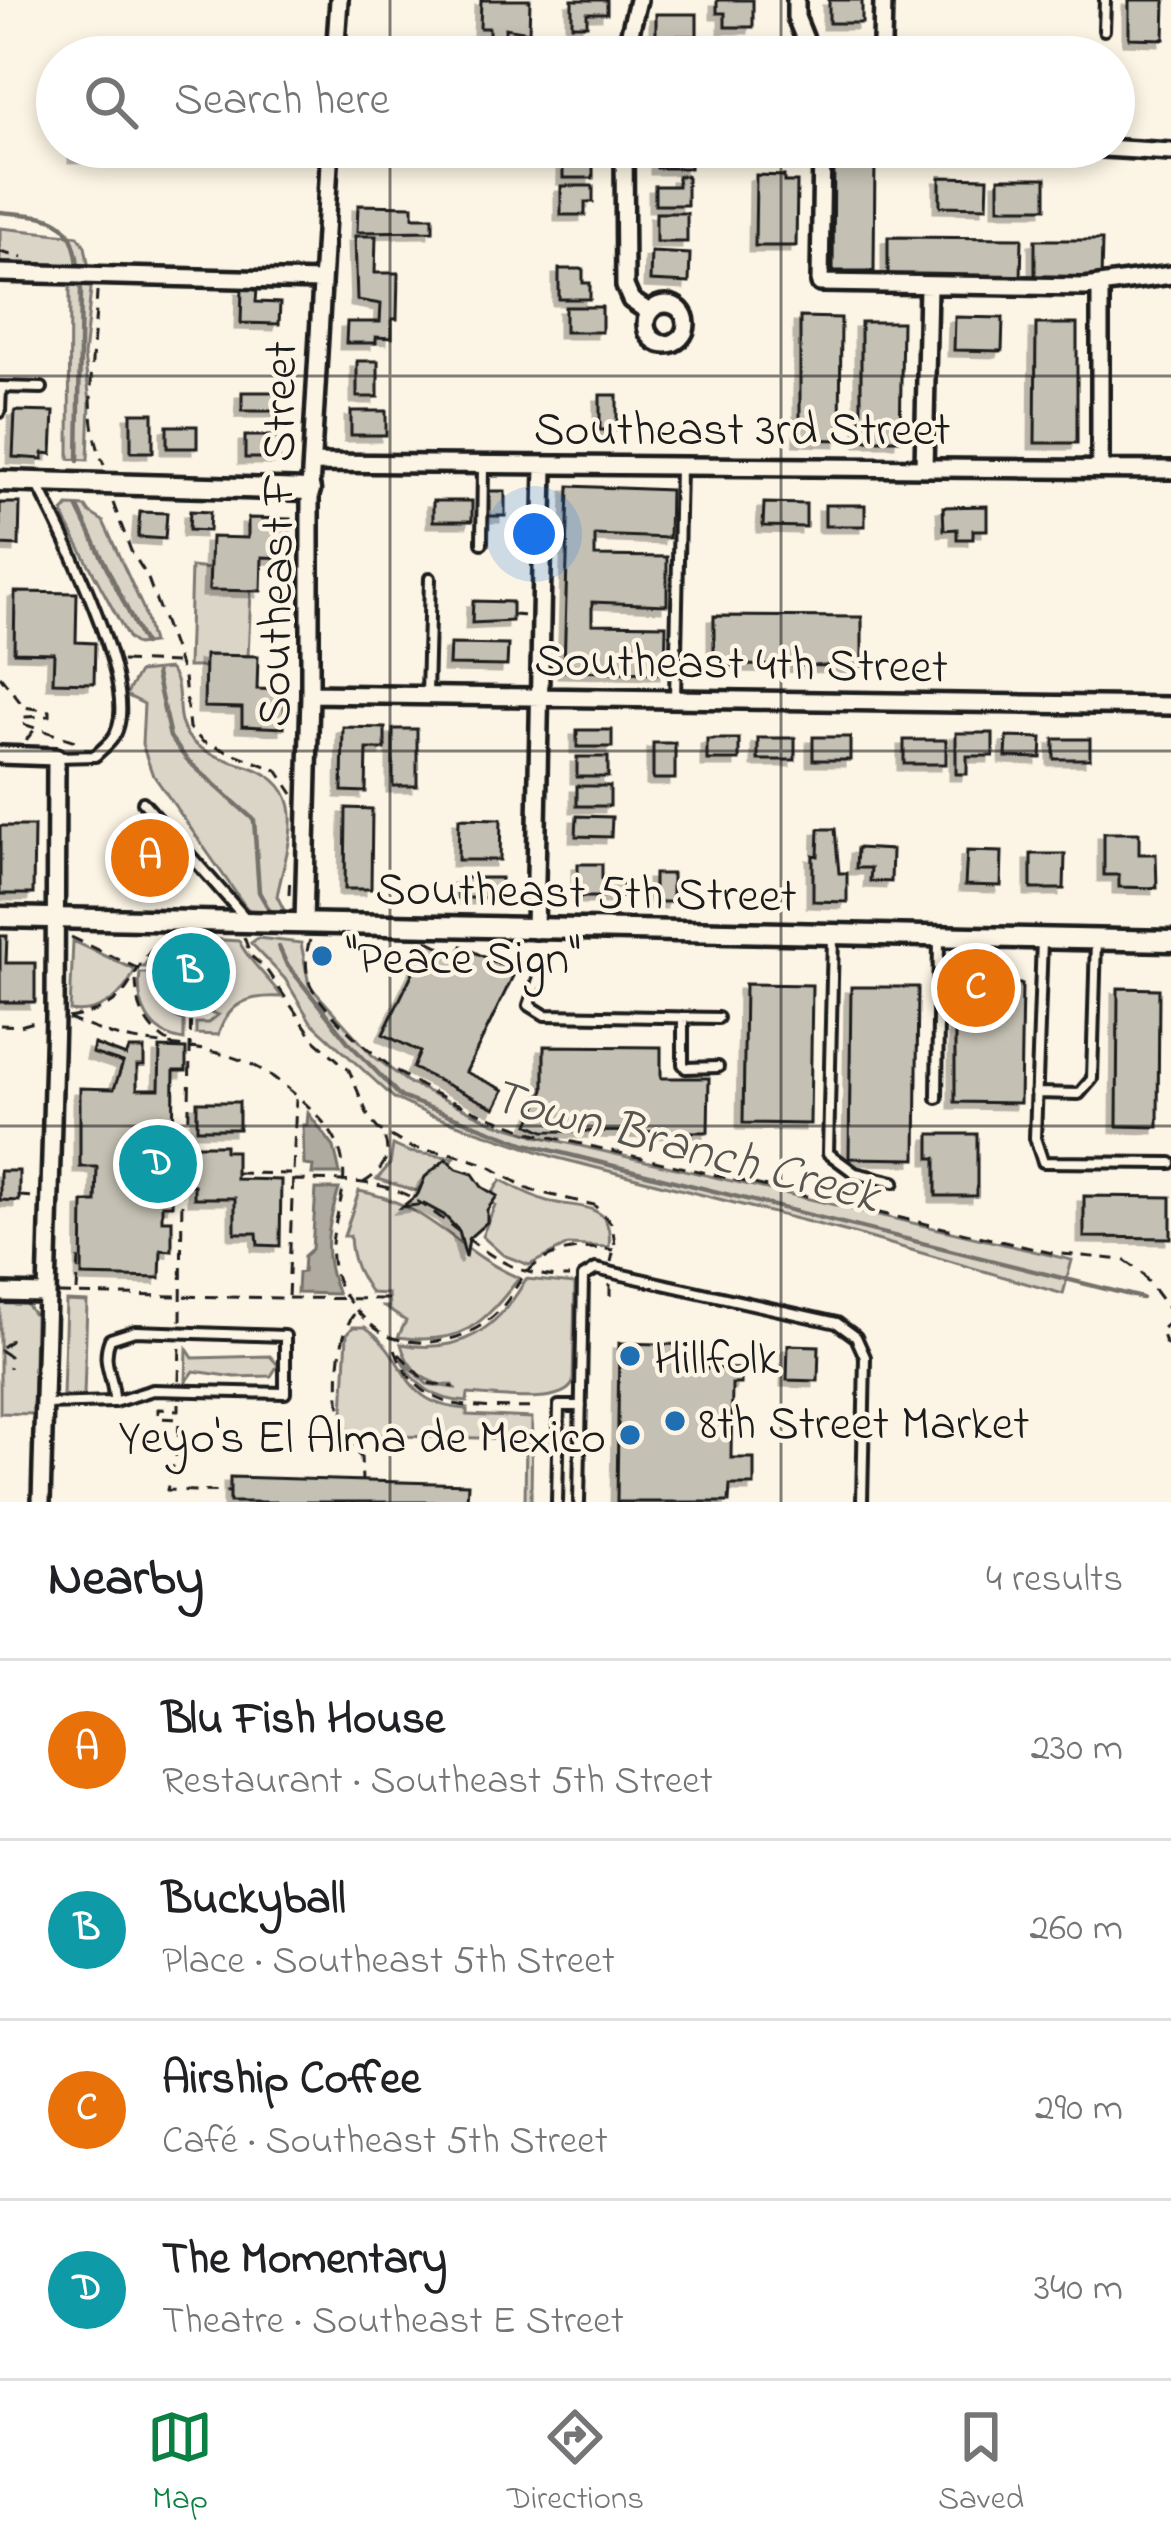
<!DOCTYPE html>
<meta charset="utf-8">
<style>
body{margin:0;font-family:"Indie Flower",sans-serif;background:#f6f6f6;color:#202124}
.you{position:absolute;left:534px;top:534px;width:42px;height:42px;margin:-30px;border:9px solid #fff;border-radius:50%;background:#1a73e8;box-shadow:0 0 0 18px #1a73e833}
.badge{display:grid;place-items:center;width:78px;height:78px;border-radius:50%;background:#0b8043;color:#fff;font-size:39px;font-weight:700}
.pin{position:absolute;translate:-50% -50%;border:6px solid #fff;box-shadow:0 3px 12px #0006}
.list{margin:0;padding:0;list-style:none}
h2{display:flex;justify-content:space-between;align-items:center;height:156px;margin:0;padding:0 48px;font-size:51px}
h2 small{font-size:39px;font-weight:400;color:#757577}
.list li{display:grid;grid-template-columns:78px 1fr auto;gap:36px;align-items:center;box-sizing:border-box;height:180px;padding:0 48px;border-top:3px solid #e0e0e0}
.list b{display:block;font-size:45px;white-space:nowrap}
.list p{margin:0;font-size:39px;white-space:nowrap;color:#757577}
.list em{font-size:39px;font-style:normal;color:#757577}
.icon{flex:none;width:66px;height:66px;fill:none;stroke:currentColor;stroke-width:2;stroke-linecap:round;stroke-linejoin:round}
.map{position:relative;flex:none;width:1171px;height:1502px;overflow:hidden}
.search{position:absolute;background:#fff;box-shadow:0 6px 18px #0003;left:36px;right:36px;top:36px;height:132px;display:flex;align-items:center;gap:30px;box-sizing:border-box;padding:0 42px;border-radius:66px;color:#757577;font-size:45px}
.sheet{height:876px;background:#fff}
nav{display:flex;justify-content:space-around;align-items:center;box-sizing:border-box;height:168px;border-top:3px solid #e0e0e0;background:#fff;font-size:33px;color:#757577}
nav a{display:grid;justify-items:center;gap:6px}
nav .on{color:#0b8043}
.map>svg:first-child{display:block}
</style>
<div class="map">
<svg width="1171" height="1502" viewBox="0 0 1171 1502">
<defs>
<filter id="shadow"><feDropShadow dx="-6" dy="6" stdDeviation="0" flood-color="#0004"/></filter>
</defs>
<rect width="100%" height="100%" fill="#fcf5e5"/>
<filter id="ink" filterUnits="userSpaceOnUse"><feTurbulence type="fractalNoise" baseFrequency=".00833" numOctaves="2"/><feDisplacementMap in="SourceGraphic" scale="24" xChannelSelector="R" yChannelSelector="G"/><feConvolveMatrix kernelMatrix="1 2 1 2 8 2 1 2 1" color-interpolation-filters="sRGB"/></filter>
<g filter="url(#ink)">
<path fill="#dbd5c8" stroke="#7c7872" stroke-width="3" d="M0 228 78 236 85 246 89 269 0 266Z
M70 280H88L91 289 84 356 90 401 88 460 69 459Z
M68 506 86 507 90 513 103 521 143 608 152 643 137 645 129 639 66 522 63 512Z
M191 567 210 569 209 589 251 591 248 656 206 655 205 667H188Z
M169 669C187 688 170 715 190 739 201 752 224 759 240 764 316 783 288 841 277 896L285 912 252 913 245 906 152 773 142 744 144 704 126 695 139 672Z
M176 937 239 941C249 962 268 977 282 997 249 995 229 1002 218 1035L196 1034V1023H208L218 1015 197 1009 196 995 186 994 185 1007 174 1016 184 1021V1040C149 1035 136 1006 140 973H166C193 1000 193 991 216 971L205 950 179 946 162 955 159 967H143L157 948Z
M258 938 301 943 309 985 372 1055 409 1083 495 1123 546 1138 1072 1260 1063 1294 856 1234 554 1157 430 1115 394 1098 311 1022 285 979 251 943Z
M73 941 135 970C124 996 98 1016 70 1011Z
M393 1145 409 1152 454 1158 445 1169 437 1166 417 1191 377 1179 390 1164Z
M501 1180C516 1188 531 1196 547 1201 578 1209 614 1200 609 1247L568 1245 529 1265 503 1255 482 1236 495 1205 489 1198Z
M359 1191C428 1203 459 1253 519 1278 483 1325 461 1346 398 1337L406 1321 384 1307H389L388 1294 371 1293C359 1275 351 1262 350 1236H344Z
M526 1279 575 1284 573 1383C561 1407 494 1395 468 1394L467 1402C435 1400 416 1387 401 1359L427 1384 455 1388 453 1385C427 1387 407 1368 401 1344 460 1355 498 1329 526 1279Z
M0 1299 26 1304 35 1316 33 1414 0 1413Z
M66 1301 87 1302 84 1396H63Z
M353 1327H365C411 1358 397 1405 467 1409V1415L532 1418 531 1502H525L526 1439 349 1435 343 1414 347 1334Z
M187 1349 193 1358 270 1356 278 1365 271 1376 235 1377 194 1371 186 1382Z"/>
<path fill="#b0aba1" stroke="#75726c" stroke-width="3" d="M308 1113 334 1147 340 1174H312L313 1166 304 1165 303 1125H307Z
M316 1189H339C327 1227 321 1256 338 1294L297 1293 298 1273 303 1272 304 1256 312 1249Z"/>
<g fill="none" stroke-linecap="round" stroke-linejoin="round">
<path stroke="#75726c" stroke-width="4.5" d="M0 212C46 217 72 212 78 265
M78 461 81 289
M78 508 144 644
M156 674 170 737 187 760 254 820 259 892 271 913
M279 947 286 963 348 1042 401 1097 526 1144 1142 1298"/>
</g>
<path fill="#c4c0b3" stroke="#1c1c1c" stroke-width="3" filter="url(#shadow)" d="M481 0H530L529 32 505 28V44L489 43V28H480Z
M572 0H607V13H587V25H572Z
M717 0H753V27H725V13H717Z
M829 0H862V23H829Z
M1129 0H1165L1164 39 1129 38Z
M656 14H697V36H656Z
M565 33H598V50H584V57H565Z
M75 147H118V156L75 157Z
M657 147H690V168H657Z
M722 147H789V156H722Z
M563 148H593V178H563Z
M834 157H875L874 271H833Z
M756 175 784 176V182H797L796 246H755Z
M678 176H687V205H655V186H678Z
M940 177 988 178 987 207 940 206Z
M999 178H1046V208H999Z
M561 186H593V202H585V215H561Z
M358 205 413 206V217H433V231L357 232Z
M656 213H687V242H656Z
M355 236H376L375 273H398L397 319H392V338L376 337V343H346L347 322H380L381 304 357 300Z
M888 237 1022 238 1021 280 888 278Z
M1035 240H1102L1101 281H1035Z
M651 252 690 254 689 283 650 281Z
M559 269H583V283H590V299H559Z
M242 288 257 289 256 302 280 303 279 324 241 323Z
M565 307H602V332H565Z
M800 317 841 318 840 440 800 439Z
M955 317 1003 318 1002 351 954 350Z
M861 322H902L900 440H861Z
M1036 324H1077V443H1035Z
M357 361H378V397H357Z
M242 392H278V411H242Z
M600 395H617V430H600Z
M15 411 54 412 52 454 43 453V459L13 457Z
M351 411H386V435H351Z
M131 413H153V452H131Z
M167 426H197V448H167Z
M245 436H279V458H245Z
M569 486 670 490 669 538 595 535V556L667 557V605L592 602V624L666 625 665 673 564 671Z
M484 491H505V516H484Z
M433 501H472V521H433Z
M0 503H20L19 546 0 545Z
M764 503 806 504V527L763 526Z
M825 505H865V526H825Z
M987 506V530H973V539H957V529L944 530 943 507Z
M190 511 210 512 209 531 189 530Z
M140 512 167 513 165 539 138 537Z
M248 518 290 519 289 558 262 557 261 591 209 590 211 537 248 538Z
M15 592 77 593 76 642 95 643 94 683 53 682 54 653 14 652Z
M473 601 512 602V621L472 623Z
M714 616 862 617V666L714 665Z
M450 644 508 645 507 666 449 665Z
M205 655 258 656 257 689 285 690 284 728 242 726V708L204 707Z
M343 727 385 728V749H367L366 792 342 791Z
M393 729H417V786H393Z
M577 730H612V747H577Z
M956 733H993V756H967V774H956Z
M813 737H850V760H813Z
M1007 737 1042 738 1041 758 1006 757Z
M758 738H795V760H758Z
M707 739H739V760H707Z
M1054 739H1090V759H1054Z
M904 740H946V764H904Z
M653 743H675V779H653Z
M577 757H608V777H577Z
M577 786H610V806H577Z
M346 808 372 809 371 889H345Z
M577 816 612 817 611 837 576 836Z
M459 818 501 819 500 860H458Z
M0 826H34L33 894H0Z
M143 828 181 866 157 889 119 851Z
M819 829H835L839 873H847V902L813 901V855L818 856Z
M1104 833H1139V854H1156L1157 888 1119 887V875H1104Z
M857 848 892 850 891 882 870 881 871 868H856Z
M967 851 1002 852 1001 886 965 885Z
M1031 854H1065L1064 889H1031Z
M578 864H602V879H623V897H578Z
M654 874H672V902H654Z
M458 878H501V898H458Z
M0 936H7L6 963H35V1002H0Z
M428 941 458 956 462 946 515 972 466 1072 504 1090 495 1108 413 1068 420 1052 383 1034Z
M955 983 1022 984 1020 1103 955 1102Z
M745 984 812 985 810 1124 743 1123Z
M851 987H918L916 1159 849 1158Z
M1118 988 1159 989 1158 1127 1117 1126Z
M94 1044 126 1056 129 1049H144V1066H137V1089H159L160 1048 186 1049V1071H174L173 1160H194V1145H225V1151H236V1179L281 1180 280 1246 258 1245 257 1233H235V1198H194V1185H173L172 1205H162V1220H172V1251L161 1250 160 1278 82 1276 83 1202H96L97 1167H80V1088L114 1089 123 1063 92 1053Z
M544 1046 661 1047V1078H709L708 1132 544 1131 529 1124 544 1090Z
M197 1102H239V1129H197Z
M930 1134H977V1196H936V1158H930Z
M446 1159 457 1169 473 1174 482 1187 497 1196 487 1210V1222L469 1238 466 1258 459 1231 444 1215 424 1204 402 1207 418 1194 425 1177Z
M0 1171H19V1201L0 1200Z
M1084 1196 1171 1197V1238L1084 1237Z
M619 1343 698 1345V1368L741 1369V1384H732L731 1458H754V1485H730L729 1502H617Z
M788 1345 819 1346 818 1381 787 1380Z
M230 1477 468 1484 467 1502H230Z"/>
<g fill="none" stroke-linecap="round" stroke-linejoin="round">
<defs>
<path id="service" d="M1104 30 1105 0
M0 387 42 388
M0 412 1 387
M37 483C62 532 134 676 118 727 115 740 104 747 95 756L56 757
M482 543 483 466
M427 695 430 578
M675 698 680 467
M143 802 248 921
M833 936 828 1153 855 1173 894 1182
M1042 940 1035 1138 1043 1162 1171 1163
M541 971 529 1005 545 1015 718 1018
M683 1018V1064L686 1068 718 1067
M1036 1093 1079 1094 1092 1079 1096 940
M937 1098 939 938
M46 1404 114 1402 153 1390 285 1393V1336L135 1331 110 1339C100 1364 115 1377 114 1402
M557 1502 559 1406H581
M579 1502 583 1277 596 1269 837 1323 856 1337 865 1357 862 1502"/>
<path id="minor" d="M796 0V17L812 57
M883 0 882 45 888 57
M335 57 339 0
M624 57 638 0
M624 147 625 286 631 300 649 312
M822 147 820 283 1085 287 1171 275
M1087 147 1171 152
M0 273 321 281
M646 324a20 20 0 1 1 40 0a20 20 0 1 1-40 0Z
M312 463 1171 470
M924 468 928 286
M1100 469V285
M310 694 1171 706
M0 755 56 757 55 1018 41 1502
M304 923 310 694V490L330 147
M535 930 544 465
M0 1293 45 1294"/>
<path id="tertiary" d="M0 481 310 490
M0 917 1171 941"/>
</defs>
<use href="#service" stroke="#1c1c1c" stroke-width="16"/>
<use href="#minor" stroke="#1c1c1c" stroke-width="24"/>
<use href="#tertiary" stroke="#1c1c1c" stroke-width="27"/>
<path stroke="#1c1c1c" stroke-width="3" stroke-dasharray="12 9" stroke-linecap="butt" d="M0 252 23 258
M97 291C95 348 81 412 104 465
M113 503 131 551 147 576 184 677 189 728 203 742 277 770 293 794
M512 615 528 616
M122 661 177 663
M0 676 24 707 50 711V716L23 717V724L75 741
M26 740 35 729
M289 895 290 874
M71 937 139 969 181 972
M244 937 251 956 265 968 314 1039 349 1070 369 1118 378 1129 412 1148 453 1154 485 1164 530 1190 594 1205 612 1224 615 1245 611 1262
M310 940C305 952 305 974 311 986 330 1021 386 1067 421 1086 457 1106 495 1119 534 1133L1052 1253 1124 1260 1140 1271 1171 1312
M181 972a10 10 0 1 1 20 0a10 10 0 1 1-20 0Z
M136 980C137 1008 145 1027 168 1042
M68 1018C145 1006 120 969 167 937
M68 1019C88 1026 109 1035 129 1039 181 1049 233 1046 277 1080 298 1096 328 1121 338 1146 362 1204 299 1247 357 1311 367 1322 379 1333 393 1338 436 1350 481 1336 507 1301 514 1291 520 1279 528 1271 552 1248 583 1246 614 1250
M0 1025 20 1026 41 1020
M188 1160 191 998
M236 1173 294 1174
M294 1180C332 1181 380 1178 414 1199 470 1234 497 1278 569 1277
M363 1183C383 1171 394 1155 382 1133
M19 1196 35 1197
M849 1203 853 1183
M610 1284V1305
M77 1291 79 1258
M59 1294 288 1298 296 1099
M384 1299H388
M354 1314C333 1340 331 1435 361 1457L362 1481
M1171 1319 1161 1331 1165 1343 1171 1346
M181 1321 182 1185
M2 1347 10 1341V1331
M0 1350 9 1356V1368
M395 1350C421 1417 474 1406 535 1408
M399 1354 428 1383 454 1387
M179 1381 180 1343
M179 1403V1410L158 1409V1418L179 1419 178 1446 167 1490 230 1492"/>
<use href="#service" stroke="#fcf5e5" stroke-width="8"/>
<use href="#minor" stroke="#fcf5e5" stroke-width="15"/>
<use href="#tertiary" stroke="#fcf5e5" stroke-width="18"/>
<path stroke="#1c1c1c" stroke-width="3" stroke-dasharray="12 9" stroke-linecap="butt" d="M288 1298 384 1299"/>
</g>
</g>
<path fill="none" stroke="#1c1c1c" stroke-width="3" stroke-opacity="0.55" d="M390 0V57M781 0V57M390 147V1502M781 147V1502M0 376H1171M0 751H1171M0 1126H1171"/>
<g fill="#1f6fb2" stroke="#fcf5e5" stroke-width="4.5">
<circle cx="322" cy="956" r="12"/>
<circle cx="630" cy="1356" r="12"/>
<circle cx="675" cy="1421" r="12"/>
<circle cx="630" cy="1435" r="12"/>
</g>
<g text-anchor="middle" stroke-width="9" stroke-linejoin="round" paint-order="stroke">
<g font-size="48" fill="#1c1c1c" stroke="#fcf5e5">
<text x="742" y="444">Southeast 3rd Street</text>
<text transform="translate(275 534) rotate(-89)" y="17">Southeast F Street</text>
<text transform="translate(741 661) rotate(1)" y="17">Southeast 4th Street</text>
<text transform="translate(586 890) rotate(1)" y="17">Southeast 5th Street</text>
</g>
<g font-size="48" fill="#1c1c1c" stroke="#fcf5e5" text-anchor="start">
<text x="346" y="973">"Peace Sign"</text>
<text x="654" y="1373">Hillfolk</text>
<text x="699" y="1438">8th Street Market</text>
<text x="606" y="1452" text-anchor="end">Yeyo's El Alma de Mexico</text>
</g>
<g font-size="51" font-style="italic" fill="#575551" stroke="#fcf5e5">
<text transform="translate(686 1143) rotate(15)" y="18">Town Branch Creek</text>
</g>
</g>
</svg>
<div class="you"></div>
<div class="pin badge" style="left:150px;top:858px;background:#e8710a">A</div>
<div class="pin badge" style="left:191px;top:972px;background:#0f9aa8">B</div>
<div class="pin badge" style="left:976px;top:988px;background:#e8710a">C</div>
<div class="pin badge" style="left:158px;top:1164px;background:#0f9aa8">D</div>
<div class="search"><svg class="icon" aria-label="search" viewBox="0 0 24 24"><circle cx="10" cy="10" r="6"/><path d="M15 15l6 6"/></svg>Search here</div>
</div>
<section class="sheet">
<h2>Nearby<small>4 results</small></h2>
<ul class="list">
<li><span class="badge" style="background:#e8710a">A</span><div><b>Blu Fish House</b><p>Restaurant · Southeast 5th Street</p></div><em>230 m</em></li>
<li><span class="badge" style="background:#0f9aa8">B</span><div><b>Buckyball</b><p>Place · Southeast 5th Street</p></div><em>260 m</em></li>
<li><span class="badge" style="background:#e8710a">C</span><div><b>Airship Coffee</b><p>Café · Southeast 5th Street</p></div><em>290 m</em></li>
<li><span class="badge" style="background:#0f9aa8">D</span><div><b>The Momentary</b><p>Theatre · Southeast E Street</p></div><em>340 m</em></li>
</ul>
</section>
<nav>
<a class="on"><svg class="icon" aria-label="map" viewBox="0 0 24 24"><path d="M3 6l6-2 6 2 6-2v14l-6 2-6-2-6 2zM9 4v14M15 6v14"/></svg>Map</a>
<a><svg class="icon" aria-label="directions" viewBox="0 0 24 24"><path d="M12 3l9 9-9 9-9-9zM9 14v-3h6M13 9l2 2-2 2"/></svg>Directions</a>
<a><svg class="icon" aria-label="saved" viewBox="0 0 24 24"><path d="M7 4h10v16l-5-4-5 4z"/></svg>Saved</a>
</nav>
